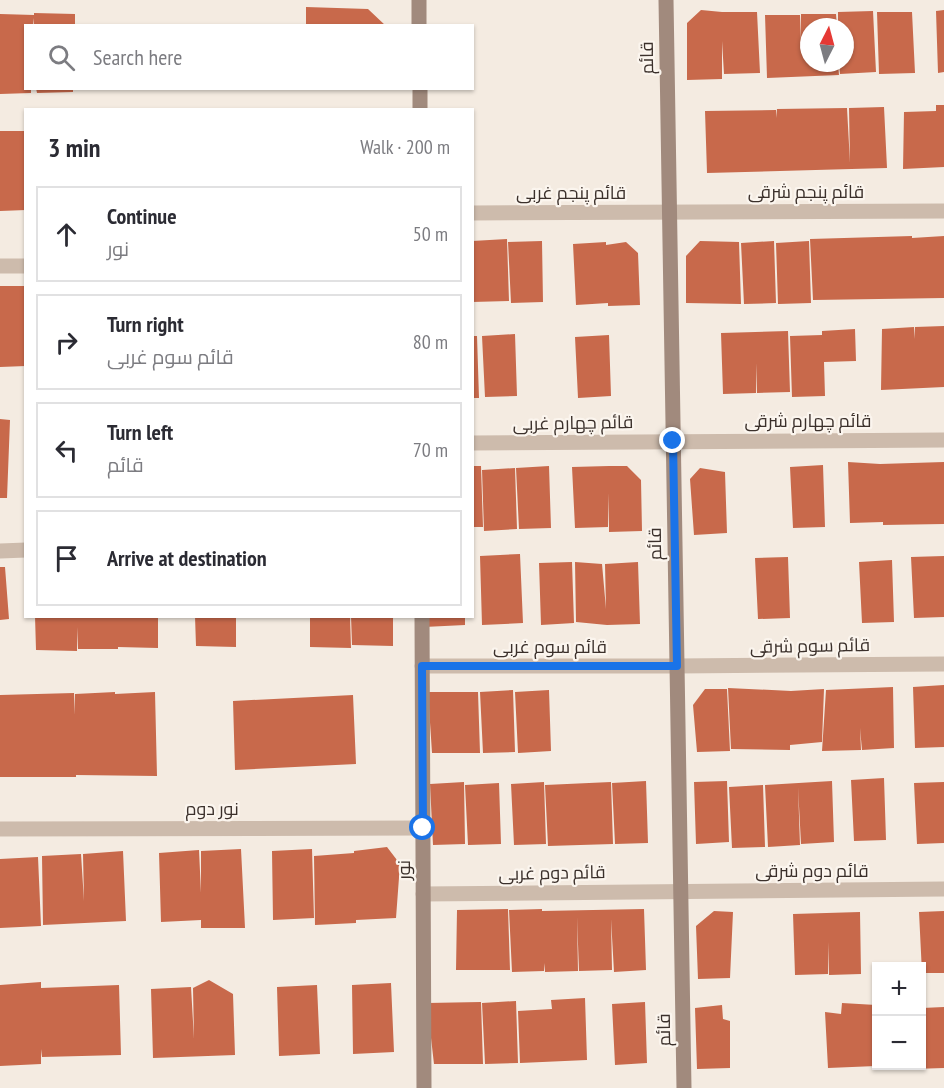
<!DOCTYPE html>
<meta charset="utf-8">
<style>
body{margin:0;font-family:"PT Sans Narrow",Cairo,sans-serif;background:#f2f2f3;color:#2b2b33}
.controls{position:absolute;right:18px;bottom:18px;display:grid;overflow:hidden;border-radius:0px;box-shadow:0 2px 4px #0004}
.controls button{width:54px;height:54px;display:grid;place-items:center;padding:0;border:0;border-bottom:2px solid #e1e1e2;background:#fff;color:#2b2b33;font:30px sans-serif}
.compass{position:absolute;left:800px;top:18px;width:54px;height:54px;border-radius:50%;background:#fff;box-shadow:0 2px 4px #0004;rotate:6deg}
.stop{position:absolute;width:18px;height:18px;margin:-14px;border:4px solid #1a73e8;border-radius:50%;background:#fff}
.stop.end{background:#1a73e8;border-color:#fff;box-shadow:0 2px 6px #0008}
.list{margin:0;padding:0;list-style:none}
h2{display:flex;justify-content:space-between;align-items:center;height:78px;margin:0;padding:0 24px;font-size:26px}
h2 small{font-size:20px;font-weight:400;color:#7c7c81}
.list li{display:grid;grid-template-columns:39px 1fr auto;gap:18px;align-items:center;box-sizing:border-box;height:96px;margin:0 12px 12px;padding:0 12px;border:2px solid #e1e1e2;border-radius:0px}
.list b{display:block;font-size:22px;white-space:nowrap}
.list p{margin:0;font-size:20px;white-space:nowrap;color:#7c7c81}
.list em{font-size:20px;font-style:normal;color:#7c7c81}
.icon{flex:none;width:33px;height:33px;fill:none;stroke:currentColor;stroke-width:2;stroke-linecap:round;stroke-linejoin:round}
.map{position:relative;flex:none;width:944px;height:1088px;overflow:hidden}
.search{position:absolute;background:#fff;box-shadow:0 2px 4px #0004;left:24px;top:24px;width:450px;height:66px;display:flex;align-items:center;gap:15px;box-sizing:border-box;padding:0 21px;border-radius:0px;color:#7c7c81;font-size:22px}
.panel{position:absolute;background:#fff;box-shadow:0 2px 4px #0004;left:24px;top:108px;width:450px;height:510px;border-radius:0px}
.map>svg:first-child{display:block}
</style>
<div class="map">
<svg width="944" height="1088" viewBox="0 0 944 1088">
<rect width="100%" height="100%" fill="#f4ebe1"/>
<path fill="#c8694b" d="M306 7 368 9 386 26H306Z
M701 10 722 12H757L760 73 724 74 722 41V79L687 80V23Z
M944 10V72L938 73 936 11Z
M873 11 876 72 840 74 839 63H845V27H838V12Z
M877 12H912L915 73 879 74Z
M34 13 75 14V26H34L33 18V26H26V88H31V93L0 94V14L34 15Z
M801 14H836L837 27H809V63H838L839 75 767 78 765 15H800L801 41Z
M36 88H73V92L37 93Z
M936 105H944V167L903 169 904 112 936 111Z
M884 107 887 168 707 173 705 111 776 110V118L777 109 847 108 850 163 849 108Z
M0 131H26V210L0 211Z
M912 236V238L944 236V298L813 300 810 239Z
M507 239 509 301 472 302V241Z
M542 241 543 302 511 303 508 242Z
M700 241 739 242 741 304 686 303V256Z
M774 241 776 303 744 304 741 243Z
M809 241 811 303 778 304 776 243Z
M606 242V245L626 242 638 253 640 305 608 306V303L576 305 573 244Z
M0 286H26V366L0 367Z
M944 326V387L881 390 882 329 914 327 915 339V327Z
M855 329 856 361 824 362 825 396 792 397 790 336 822 335V331Z
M788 331 790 392 757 393 756 363V393L723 394 721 333Z
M515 334 517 396 485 397 482 336Z
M609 335 611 396 578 398 575 337Z
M472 336H477L479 398H472Z
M0 419 10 420 7 498H0Z
M848 462 880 464 944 462V524L883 525V522L850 523Z
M823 465 825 527 793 528 790 467Z
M472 466H481L483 527H472Z
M549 466 551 528 519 529 516 468Z
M609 466H627L641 480 642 531 609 532V493L608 527 575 528 572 467Z
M515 468 517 529 484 531 482 470Z
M700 468 725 472 727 533 694 535 690 479Z
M520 554 523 623 482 625 480 556Z
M944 556V617L914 618 911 557Z
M788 557 790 618 758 619 755 558Z
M892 560 894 622 862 623 859 562Z
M572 562 574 623 541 625 539 563Z
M575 562 602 564 606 609 605 564 638 562 640 624 607 625 576 622Z
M0 567H5L9 619 0 620Z
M35 616H158V648L118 647V649H78L77 627V651L36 650Z
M195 616H236V647L196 646Z
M310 616H350L351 648 310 647Z
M351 616H393V646L352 645Z
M424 616H465V625L424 627Z
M944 685V747L915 748 913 687Z
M893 687 894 748 862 750 860 728 861 750 822 751 826 690Z
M728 688 791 691 824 689 822 742 790 745V750L731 749Z
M705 689H727L730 751 697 752 693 705Z
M513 690 515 752 483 753 480 692Z
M549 690 551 751 518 753 515 692Z
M115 692V694L155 692 157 776 76 775V777H0V695L74 693 75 715V694Z
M428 692H478L480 753H432Z
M353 695 356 764 235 770 233 701Z
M884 778 886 840 854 841 851 780Z
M646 781 648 843 615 844 612 783Z
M727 781 729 842 696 844 694 782Z
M832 781 834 842 801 844 798 787 800 845 768 847 765 785Z
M464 782 465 844 433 845 430 784Z
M544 782 546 844 514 845 511 784Z
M611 782 613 844 548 846 545 785Z
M944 782V843L917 844 914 783Z
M499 783 501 844 468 845 465 785Z
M763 785 765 847 732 848 729 787Z
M387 847 400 864 396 918 356 920V923L315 925 314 856 354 853V851Z
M241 849 245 928H201V920L161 922 159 853 199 850 201 893V851Z
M312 849 314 918 273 920 272 851Z
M123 851 126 921 43 925 42 856 81 854 84 901 83 854Z
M38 857 41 926 0 928V859Z
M508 909 510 970H456L457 910Z
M542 909V911L644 909 646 970 614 972 611 919 612 970 579 971 577 917 578 971 545 972V963L544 971 512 972 509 910Z
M714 911 733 912 730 978 698 979 696 926Z
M944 911V973H922L919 912Z
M860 912 861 974 829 975 828 942V974L795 975 793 914Z
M209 980 233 994 235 1055 153 1058 151 989 191 987 194 1039 193 988Z
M41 982V988L119 985 121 1055 42 1057 41 1049V1064L0 1066V985Z
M391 983 394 1052 353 1054 352 985Z
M317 985 320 1054 279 1056 277 987Z
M585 998 587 1060 520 1063 518 1011 552 1009 551 1000Z
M516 1001 518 1063 485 1064 482 1003Z
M481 1002 483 1064H434L427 1003Z
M645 1002 647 1063 615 1065 612 1004Z
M842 1003 876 1005V1066L828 1068 825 1012 841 1014Z
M722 1005 723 1019 730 1021V1068L697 1069 695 1008Z
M944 1007V1068L913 1069V1066H922V1008Z"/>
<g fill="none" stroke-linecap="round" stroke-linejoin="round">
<path stroke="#cdbbac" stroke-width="15" d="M472 213 944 211
M0 266H26
M472 443 944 440
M0 551 26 550
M422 666H677L944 664
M0 829 423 828
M423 894 944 889"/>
<path stroke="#a18a7d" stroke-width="15" d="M419 0V26
M666 0 684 1088
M420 88V110
M422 616 424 1088"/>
</g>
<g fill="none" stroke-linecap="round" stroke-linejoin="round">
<path stroke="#1a73e8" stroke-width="8" d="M423 828 422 666H677L673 441"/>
</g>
<g text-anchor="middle" stroke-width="4.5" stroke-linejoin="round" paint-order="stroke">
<g font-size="18" fill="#3b302b" stroke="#fbf5ee">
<text transform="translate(647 58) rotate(-91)" y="6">قائم</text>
<text x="806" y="198">قائم پنجم شرقی</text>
<text x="571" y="199">قائم پنجم غربی</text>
<text x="808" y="427">قائم چهارم شرقی</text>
<text transform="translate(573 423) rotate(-1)" y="6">قائم چهارم غربی</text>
<text transform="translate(655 544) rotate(-91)" y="6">قائم</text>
<text transform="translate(810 646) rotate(-1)" y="6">قائم سوم شرقی</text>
<text x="550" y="653">قائم سوم غربی</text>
<text x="212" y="815">نور دوم</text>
<text transform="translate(404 870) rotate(-90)" y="6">نور</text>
<text x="812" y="877">قائم دوم شرقی</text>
<text transform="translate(552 873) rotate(-1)" y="6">قائم دوم غربی</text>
<text transform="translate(664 1030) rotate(-91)" y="6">قائم</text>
</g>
</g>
</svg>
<div class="controls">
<button>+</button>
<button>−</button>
</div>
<svg class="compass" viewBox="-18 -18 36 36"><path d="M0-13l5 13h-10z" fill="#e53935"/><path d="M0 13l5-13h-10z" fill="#7c7c81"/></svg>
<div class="stop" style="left:423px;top:828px"></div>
<div class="stop end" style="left:673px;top:441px"></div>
<div class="search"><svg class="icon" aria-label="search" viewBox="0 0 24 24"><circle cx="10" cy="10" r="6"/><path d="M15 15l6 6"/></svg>Search here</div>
<section class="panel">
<h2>3 min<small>Walk · 200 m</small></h2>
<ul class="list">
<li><svg class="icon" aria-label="ahead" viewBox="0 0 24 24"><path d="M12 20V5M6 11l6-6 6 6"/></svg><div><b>Continue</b><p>نور</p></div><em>50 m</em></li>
<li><svg class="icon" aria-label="right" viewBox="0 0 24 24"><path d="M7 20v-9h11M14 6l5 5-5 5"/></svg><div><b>Turn right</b><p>قائم سوم غربی</p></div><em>80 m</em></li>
<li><svg class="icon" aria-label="left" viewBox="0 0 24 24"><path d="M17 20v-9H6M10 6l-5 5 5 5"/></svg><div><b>Turn left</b><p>قائم</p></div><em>70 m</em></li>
<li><svg class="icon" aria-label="arrive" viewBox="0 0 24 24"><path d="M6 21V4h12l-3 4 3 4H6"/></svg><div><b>Arrive at destination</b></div></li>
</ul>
</section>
</div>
